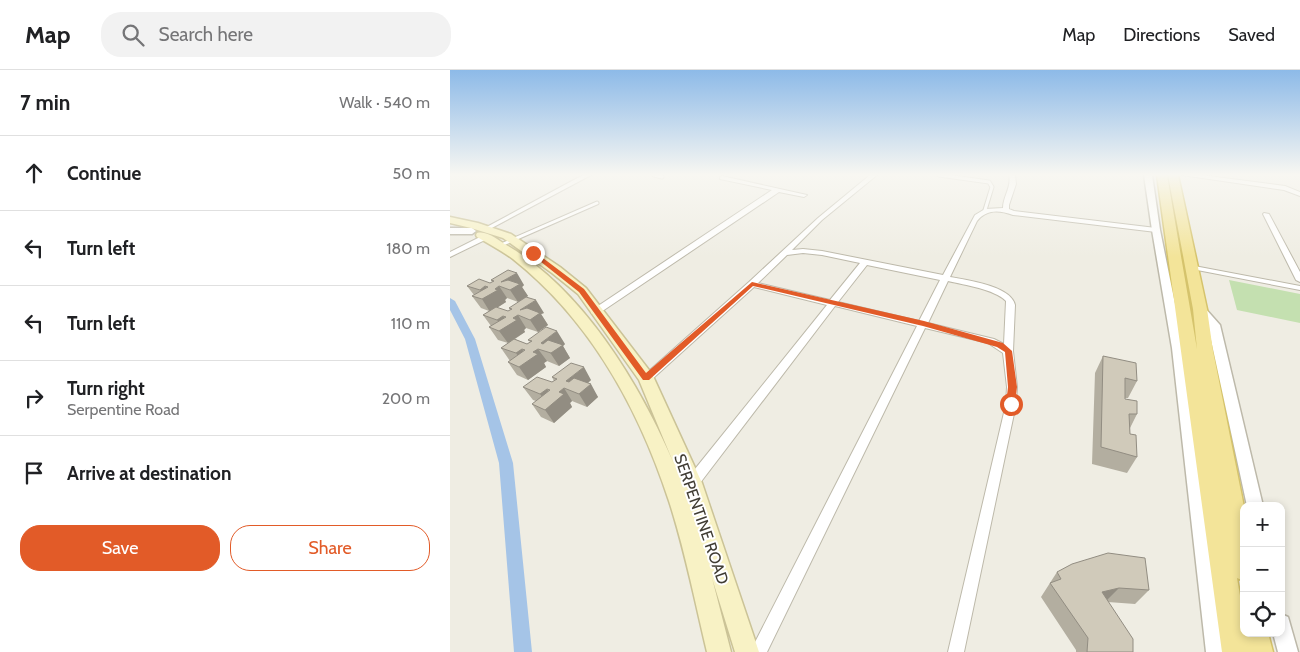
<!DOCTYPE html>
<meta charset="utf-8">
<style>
body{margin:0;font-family:Cabin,sans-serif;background:#f2f2f2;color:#202124}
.controls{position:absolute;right:15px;bottom:15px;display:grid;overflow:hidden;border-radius:10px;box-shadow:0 2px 8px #0003}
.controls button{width:45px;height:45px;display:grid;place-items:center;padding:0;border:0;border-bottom:1px solid #e0e0e0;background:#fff;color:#202124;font:25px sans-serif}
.stop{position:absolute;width:15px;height:15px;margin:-11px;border:4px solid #e25b28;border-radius:50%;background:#fff}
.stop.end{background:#e25b28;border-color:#fff;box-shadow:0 1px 5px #0008}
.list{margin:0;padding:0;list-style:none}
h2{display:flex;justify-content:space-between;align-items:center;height:65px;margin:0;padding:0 20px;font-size:21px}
h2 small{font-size:16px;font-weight:400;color:#757577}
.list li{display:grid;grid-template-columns:32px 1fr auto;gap:15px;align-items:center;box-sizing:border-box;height:75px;padding:0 20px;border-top:1px solid #e0e0e0}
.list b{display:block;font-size:19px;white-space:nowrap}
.list p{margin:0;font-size:16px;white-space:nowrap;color:#757577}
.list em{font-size:16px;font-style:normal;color:#757577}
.actions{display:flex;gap:10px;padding:15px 20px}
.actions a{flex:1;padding:11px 0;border:1px solid #e25b28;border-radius:20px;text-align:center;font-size:18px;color:#e25b28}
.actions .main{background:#e25b28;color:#fff}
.icon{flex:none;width:28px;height:28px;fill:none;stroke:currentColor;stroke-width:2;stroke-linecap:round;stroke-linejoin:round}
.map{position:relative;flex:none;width:850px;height:582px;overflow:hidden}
header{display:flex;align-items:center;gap:30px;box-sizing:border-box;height:70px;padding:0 25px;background:#fff;border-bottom:1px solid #e0e0e0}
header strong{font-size:24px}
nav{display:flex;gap:28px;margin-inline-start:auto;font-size:18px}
.search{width:350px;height:45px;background:#f2f2f2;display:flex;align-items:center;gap:12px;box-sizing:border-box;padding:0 18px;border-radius:20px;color:#757577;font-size:19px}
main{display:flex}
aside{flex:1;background:#fff}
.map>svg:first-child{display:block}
</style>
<header>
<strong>Map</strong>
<div class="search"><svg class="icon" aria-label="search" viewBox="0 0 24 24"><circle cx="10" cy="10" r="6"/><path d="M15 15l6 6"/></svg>Search here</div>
<nav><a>Map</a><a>Directions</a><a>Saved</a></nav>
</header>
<main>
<aside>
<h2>7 min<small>Walk · 540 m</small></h2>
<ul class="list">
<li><svg class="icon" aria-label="ahead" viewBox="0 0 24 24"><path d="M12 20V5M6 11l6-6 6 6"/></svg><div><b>Continue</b></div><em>50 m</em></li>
<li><svg class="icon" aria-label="left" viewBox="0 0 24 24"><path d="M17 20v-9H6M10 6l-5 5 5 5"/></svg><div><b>Turn left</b></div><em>180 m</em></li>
<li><svg class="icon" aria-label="left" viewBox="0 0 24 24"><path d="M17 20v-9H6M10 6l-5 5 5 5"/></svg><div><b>Turn left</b></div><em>110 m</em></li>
<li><svg class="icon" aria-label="right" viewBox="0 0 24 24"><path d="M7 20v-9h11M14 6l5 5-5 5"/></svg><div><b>Turn right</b><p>Serpentine Road</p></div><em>200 m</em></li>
<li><svg class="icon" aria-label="arrive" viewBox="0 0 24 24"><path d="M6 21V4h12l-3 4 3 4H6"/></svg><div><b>Arrive at destination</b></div></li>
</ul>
<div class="actions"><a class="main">Save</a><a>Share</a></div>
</aside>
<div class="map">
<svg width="850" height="582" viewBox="0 0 850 582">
<rect width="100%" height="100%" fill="#efede3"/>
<path fill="#c4e0b0" d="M779 210 850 224V253L787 240Z"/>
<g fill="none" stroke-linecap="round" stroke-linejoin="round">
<path fill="#a5c4e7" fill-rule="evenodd" d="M0 228 5 231 25 269 63 393 82 582H64L49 393 15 269 0 240Z"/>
<defs>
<path id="service" d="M204 105 212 107
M489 105 539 112 542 117 535 140
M51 175 147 133"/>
<path id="minor" d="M133 105H141L38 160 33 159Z
M420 105H427L372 150 342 180 353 179 372 181 493 205 525 145 535 139 553 138C553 126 562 117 559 105H565L566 114 559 135V139L564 141 706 158 710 160 706 162 563 145C549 140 537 139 527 151L500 207C517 210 561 216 565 235L563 281 567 317 566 334 514 582H498L556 334 557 317 553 283 538 273 475 258 317 582H300L467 256 385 236 247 417 242 419 237 417 236 413 237 409 377 235 304 217 200 311H192L191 308 299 212 368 148ZM353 183 372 185 410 193 380 230 308 213 337 185ZM417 195 490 210 469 251 388 232ZM498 211C515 215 544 219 556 231L554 274 544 269 478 253Z
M732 105H751L835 116 850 122V126L834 120Z
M272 106 357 125 354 127 329 122 148 244H142L141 242 142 240 322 120 270 109V107Z
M814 143 819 144 850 202V212L846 210 813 144Z
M32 166 39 168 0 187V182Z
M739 195 850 216V220L742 199H739Z"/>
<path id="tertiary" d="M694 105H702L710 160 734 278 776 582H756L722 278 702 160Z
M0 158H22L26 161 22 164H0Z
M750 236 754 237 770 255 813 436H797L758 256 744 239Z
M831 544 838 547 848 582H828L823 563H831Z"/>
<path id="secondary" d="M0 147 28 153 61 164 110 197 136 218 202 304 252 413 309 582H285L262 508 281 582H257C245 532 235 480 219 431 189 339 140 250 63 189 52 181 39 174 27 167L26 165 27 163C37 160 49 171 58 176 142 226 202 335 236 423L189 310 128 224 102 203 53 168 21 158 0 153Z"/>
<path id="primary" d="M707 105H717L747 279 743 239 718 105H728L757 239 763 281 794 437V511L787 508 794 549V563H818L823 582H772Z"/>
</defs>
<use href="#service" stroke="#bdb9aa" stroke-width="5"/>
<use href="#minor" stroke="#bdb9aa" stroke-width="2"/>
<use href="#tertiary" stroke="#bdb9aa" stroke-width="3"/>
<use href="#secondary" stroke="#cbc397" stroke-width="3"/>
<use href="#primary" stroke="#d5c36c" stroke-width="3"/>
<use href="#service" stroke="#fff" stroke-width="3"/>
<use href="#minor" fill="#fff" fill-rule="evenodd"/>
<use href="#tertiary" fill="#fff" fill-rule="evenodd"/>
<use href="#secondary" fill="#f8f2c5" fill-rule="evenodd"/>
<use href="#primary" fill="#f3e499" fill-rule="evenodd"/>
</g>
<path fill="#b3aea0" d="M41 210 74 215 72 217 78 226 68 232 57 228 55 230 56 232 47 238 58 241 60 240 59 238 94 243 91 244 98 255 88 262 76 258 74 260 75 262 65 269 77 274 80 272 78 270 115 274 113 276 120 288 109 296 97 291 94 293 96 297 78 310 67 305 58 292 60 291 51 278 58 273 48 270 39 257 41 256 33 245 39 241 31 238 22 226 24 225 17 216 40 213 42 212Z
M653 286 687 311 678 328H675V329L687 344 680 358V364L687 387 677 403 642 394 645 303Z
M102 307 141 310 138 313 148 327 137 337 122 331 120 333 122 337 104 353 91 347 82 334 86 331 83 330 73 317 102 312 104 311Z
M607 502 699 520 685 534 658 532 683 582H626V580L591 527Z"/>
<path fill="#928d82" d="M67 203 74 215 72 217 78 226 68 232 60 220 51 212Z
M35 216 41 224 45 219 49 216 57 228 55 230 56 232 40 242 32 229 35 227 30 220Z
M86 230 94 243 91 244 98 255 88 262 80 250 70 240Z
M68 245 76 258 74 260 75 262 58 273 49 261 53 258 47 250 53 246 59 255 63 248Z
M107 261 115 274 113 276 120 288 109 296 101 284 91 273Z
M72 279 79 290 83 282 88 279 97 291 94 293 96 297 78 310 69 297 73 294 66 283Z
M134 297 141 310 126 323 116 311Z
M141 314 148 327 137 337 129 324Z
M114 318 122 331 120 333 122 337 104 353 95 340 99 336 90 324 97 319 105 331 109 322Z
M669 518 656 531 652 522Z"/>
<path fill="#d0caba" stroke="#928d82" d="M58 200 67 203 51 212 58 210 70 214 60 220 49 216 45 219 48 220 32 229 22 226 38 217 35 216 30 220 17 216 29 209 40 213 44 211 41 210Z
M76 227 86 230 70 240 77 238 90 243 80 250 68 245 63 248 67 250 49 261 39 257 56 247 53 246 47 250 33 245 46 237 58 241 62 239 59 238Z
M96 257 107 261 91 273 93 274 98 270 113 275 101 283 88 279 83 282 88 284 69 297 58 292 75 280 72 279 66 283 51 278 64 269 77 274 82 271 78 270Z
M653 286 686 293 687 311 675 308V329L687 331V344H679L680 364 686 365 687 387 651 377Z
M121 293 134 297 116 311 119 312 124 308 141 314 129 324 114 318 109 322 114 324 95 340 82 334 100 320 97 319 90 324 73 317 87 307 102 312 107 309 102 307Z
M658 483 695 488 699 520 669 518 652 522 683 569V582H637L638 568 600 513 611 509 607 502 622 494Z"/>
<linearGradient id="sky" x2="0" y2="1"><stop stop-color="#8dbae8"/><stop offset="0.56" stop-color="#f8f7f2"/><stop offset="1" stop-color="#f8f7f2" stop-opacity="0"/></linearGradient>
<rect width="850" height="187" fill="url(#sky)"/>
<path fill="#e25b28" d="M81 182H85L134 219 196 303 302 212 474 251 553 273 562 281 567 317 565 334 561 337 556 334 558 317 555 282 547 277 473 256 303 216 199 310H193L129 222 81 184Z"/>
<g text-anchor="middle" stroke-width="4" stroke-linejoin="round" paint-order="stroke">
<g font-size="16" fill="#413d34" stroke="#fff">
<text transform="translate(252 449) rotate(71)" y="6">SERPENTINE ROAD</text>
</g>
</g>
</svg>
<div class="controls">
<button>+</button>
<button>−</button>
<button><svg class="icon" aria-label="locate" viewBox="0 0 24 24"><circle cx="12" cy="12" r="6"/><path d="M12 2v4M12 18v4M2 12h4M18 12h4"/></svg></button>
</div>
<div class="stop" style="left:561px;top:334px"></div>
<div class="stop end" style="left:83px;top:183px"></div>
</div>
</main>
